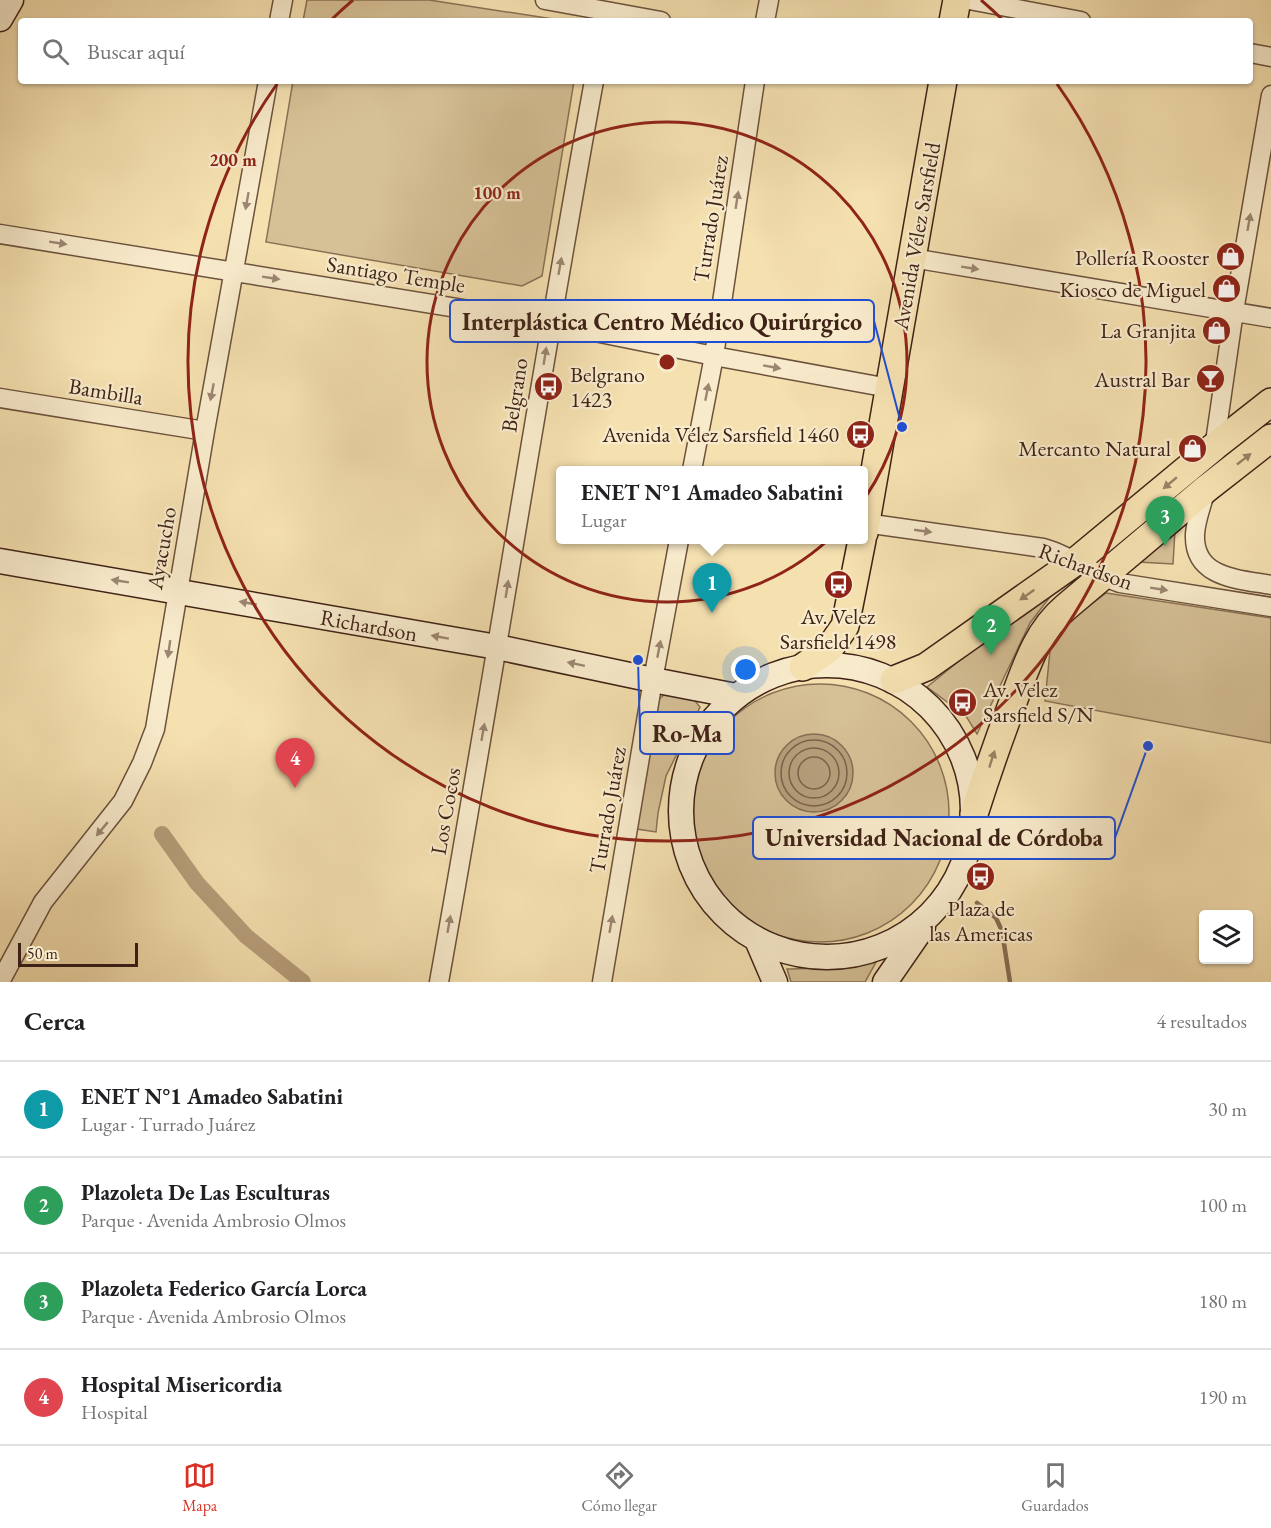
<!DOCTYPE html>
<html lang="es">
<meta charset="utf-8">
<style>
body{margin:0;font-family:"EB Garamond",serif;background:#f6f6f6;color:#202124}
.controls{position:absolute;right:18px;bottom:18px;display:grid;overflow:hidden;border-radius:6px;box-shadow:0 2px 4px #0004}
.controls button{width:54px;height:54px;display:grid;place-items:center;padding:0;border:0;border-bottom:2px solid #e0e0e0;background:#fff;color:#202124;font:30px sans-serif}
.scale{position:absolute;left:18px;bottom:15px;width:120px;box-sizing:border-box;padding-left:6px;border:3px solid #3f2217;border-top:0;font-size:16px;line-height:21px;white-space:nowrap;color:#3f2217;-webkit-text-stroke:4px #f8ebcc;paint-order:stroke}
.you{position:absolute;left:746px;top:670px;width:21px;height:21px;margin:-15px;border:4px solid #fff;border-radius:50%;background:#1a73e8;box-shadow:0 0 0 9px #1a73e833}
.badge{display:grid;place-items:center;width:39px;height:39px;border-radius:50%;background:#d93025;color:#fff;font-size:20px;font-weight:700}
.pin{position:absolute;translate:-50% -50px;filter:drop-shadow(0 2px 3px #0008)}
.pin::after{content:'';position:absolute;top:32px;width:21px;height:18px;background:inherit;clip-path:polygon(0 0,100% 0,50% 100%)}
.popup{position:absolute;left:556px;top:466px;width:312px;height:78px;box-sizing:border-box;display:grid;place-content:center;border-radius:6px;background:#fff;filter:drop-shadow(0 2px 4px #0005);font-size:20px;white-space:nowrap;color:#757577}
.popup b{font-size:22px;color:#202124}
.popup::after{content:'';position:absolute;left:50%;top:100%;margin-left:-12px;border:12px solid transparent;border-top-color:#fff}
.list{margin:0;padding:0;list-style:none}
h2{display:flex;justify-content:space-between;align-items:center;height:78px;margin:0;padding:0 24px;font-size:26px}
h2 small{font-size:20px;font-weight:400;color:#757577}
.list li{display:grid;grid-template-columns:39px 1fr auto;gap:18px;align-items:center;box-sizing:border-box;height:96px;padding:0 24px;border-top:2px solid #e0e0e0}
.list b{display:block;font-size:22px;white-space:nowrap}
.list p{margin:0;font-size:20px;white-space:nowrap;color:#757577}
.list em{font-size:20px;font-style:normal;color:#757577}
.icon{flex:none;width:33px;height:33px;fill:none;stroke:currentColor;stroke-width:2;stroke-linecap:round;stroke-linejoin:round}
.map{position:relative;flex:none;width:1271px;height:982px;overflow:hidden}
.search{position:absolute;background:#fff;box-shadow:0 2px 4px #0004;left:18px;right:18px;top:18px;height:66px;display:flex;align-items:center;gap:15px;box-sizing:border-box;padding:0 21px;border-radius:6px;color:#757577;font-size:22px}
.sheet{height:462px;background:#fff}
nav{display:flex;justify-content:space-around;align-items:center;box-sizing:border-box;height:84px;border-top:2px solid #e0e0e0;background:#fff;font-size:16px;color:#757577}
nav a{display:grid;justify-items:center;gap:3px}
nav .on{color:#d93025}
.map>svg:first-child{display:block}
</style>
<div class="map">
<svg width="1271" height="982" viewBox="0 0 1271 982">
<rect width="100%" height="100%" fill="#f5e0b0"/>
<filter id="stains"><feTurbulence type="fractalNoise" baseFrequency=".00333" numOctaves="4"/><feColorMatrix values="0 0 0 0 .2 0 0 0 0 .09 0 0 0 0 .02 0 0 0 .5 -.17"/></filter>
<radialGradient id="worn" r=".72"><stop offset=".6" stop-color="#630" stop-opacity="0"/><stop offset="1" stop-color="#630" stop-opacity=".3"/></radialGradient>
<path fill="#d6c096" stroke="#8a7156" stroke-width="1.5" d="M307 0H429L566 21H303Z
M293 81H574L542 276 522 286 266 242Z
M1175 530 1173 564 1139 562Z
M1049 588 1053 593 1030 623 977 734 966 716 927 687Z
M1106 593 1271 618V743L1045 701 1051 641 1069 621Z
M691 813a129 129 0 1 1 258 0a129 129 0 1 1-258 0Z
M666 693 691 696 700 707 666 776 658 813 656 832 637 829 655 703Z
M880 955 865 982H791L787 969C819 968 851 969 880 955Z"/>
<path fill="#b79f7c" stroke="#876d54" stroke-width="1.5" d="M775 773a39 39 0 1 1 78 0a39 39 0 1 1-78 0Z"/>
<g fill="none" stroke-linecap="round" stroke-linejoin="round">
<path stroke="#7b604a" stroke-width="1.5" d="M781 773a33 33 0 1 1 66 0a33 33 0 1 1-66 0Z
M789 773a25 25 0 1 1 50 0a25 25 0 1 1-50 0Z
M798 773a16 16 0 1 1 32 0a16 16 0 1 1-32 0Z"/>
<path stroke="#876d54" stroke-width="4.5" d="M977 903 996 918 1002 931 1010 982"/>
<path stroke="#b79f7c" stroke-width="16" d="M162 834 197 883 246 936 303 982"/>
<defs>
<path id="minor" d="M545 0 661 21
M969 0 1081 21
M279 21 283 0
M765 21 769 0
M1250 53 1271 57
M0 234 550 323 714 356 889 388
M912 258 1271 318
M0 398 205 431
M1214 449 1234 311 1271 95
M692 470 714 356 755 81
M1206 488C1203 503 1196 518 1195 534 1193 578 1238 579 1271 585
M865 523 1043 548C1070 555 1093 574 1120 583L1271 607
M0 982 43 902 123 801 142 763 155 729 205 431 268 81
M439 982C493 682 539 381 594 81
M602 982 653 680 679 540"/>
<path id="secondary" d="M0 19 11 0
M0 561 497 647 653 680 736 696
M681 811a146 146 0 1 1 292 0a146 146 0 1 1-292 0Z
M757 940 775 982
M885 982 923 927"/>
<path id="primary" d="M953 21 957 0
M864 533 943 81
M803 667 829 649 845 626 862 540
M894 680 926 667 1075 562 1215 446 1271 402
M974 814C986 776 999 739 1013 702 1026 667 1037 631 1066 607L1206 489 1271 438"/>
</defs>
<use href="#minor" stroke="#6c523d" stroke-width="21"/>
<use href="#secondary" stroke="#3f2217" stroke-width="27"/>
<use href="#primary" stroke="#3f2217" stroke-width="30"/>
<use href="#minor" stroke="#f8ebcc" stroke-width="18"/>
<use href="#secondary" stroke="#f8ebcc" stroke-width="24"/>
<use href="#primary" stroke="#f5e0b0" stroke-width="27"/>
</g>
<defs><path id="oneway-solid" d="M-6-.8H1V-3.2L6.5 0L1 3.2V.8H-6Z" transform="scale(1.5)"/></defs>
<g fill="#9c8672">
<use href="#oneway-solid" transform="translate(737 200) rotate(-81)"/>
<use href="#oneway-solid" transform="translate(247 201) rotate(100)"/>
<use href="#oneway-solid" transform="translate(1249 222) rotate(-80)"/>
<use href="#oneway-solid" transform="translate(58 243) rotate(9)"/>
<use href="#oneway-solid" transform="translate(560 266) rotate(-80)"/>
<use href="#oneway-solid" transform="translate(970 268) rotate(9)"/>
<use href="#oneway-solid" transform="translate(271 278) rotate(9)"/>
<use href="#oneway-solid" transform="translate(545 356) rotate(-81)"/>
<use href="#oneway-solid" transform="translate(772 367) rotate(10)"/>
<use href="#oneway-solid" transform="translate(212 392) rotate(101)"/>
<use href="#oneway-solid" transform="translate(707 392) rotate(-79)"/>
<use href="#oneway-solid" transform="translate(923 531) rotate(8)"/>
<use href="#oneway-solid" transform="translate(120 581) rotate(-171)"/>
<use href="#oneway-solid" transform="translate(507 589) rotate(-81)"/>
<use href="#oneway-solid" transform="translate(1159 589) rotate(9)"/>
<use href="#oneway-solid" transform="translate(248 603) rotate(-170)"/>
<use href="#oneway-solid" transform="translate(440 637) rotate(-170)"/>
<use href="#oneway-solid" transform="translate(169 649) rotate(98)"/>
<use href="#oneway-solid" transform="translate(659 649) rotate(-79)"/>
<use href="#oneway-solid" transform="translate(576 664) rotate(-168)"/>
<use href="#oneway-solid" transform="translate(483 732) rotate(-80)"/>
<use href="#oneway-solid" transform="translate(102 829) rotate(130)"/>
<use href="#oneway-solid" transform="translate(449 924) rotate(-80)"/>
<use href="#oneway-solid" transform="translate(611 924) rotate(-80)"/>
</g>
<g fill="#9a8164">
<use href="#oneway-solid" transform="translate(1244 459) rotate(-38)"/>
<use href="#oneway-solid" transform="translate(1170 483) rotate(140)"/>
<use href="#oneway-solid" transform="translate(1027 595) rotate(145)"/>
<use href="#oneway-solid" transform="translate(992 759) rotate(-72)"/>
</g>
<g fill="none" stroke="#8f2418" stroke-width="3">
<circle cx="667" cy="362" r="240"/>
<path d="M331 20A479 479 0 0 1 353 0M981 0A479 479 0 0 1 1003 20M1057 84A479 479 0 1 1 277 84"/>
</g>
<defs>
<symbol id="shop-disc" viewBox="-11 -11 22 22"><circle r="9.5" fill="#8f2418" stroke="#f8ebcc"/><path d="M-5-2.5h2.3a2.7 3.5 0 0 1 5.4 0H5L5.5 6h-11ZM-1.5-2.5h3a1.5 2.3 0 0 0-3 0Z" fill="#fff"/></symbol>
<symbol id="bar-disc" viewBox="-11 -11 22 22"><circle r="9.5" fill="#8f2418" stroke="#f8ebcc"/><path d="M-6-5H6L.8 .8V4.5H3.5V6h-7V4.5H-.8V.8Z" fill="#fff"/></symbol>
<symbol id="bus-disc" viewBox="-11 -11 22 22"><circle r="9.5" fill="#8f2418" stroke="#f8ebcc"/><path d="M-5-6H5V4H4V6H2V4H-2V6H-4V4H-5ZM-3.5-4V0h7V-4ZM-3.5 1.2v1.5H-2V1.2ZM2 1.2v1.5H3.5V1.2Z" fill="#fff"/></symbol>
</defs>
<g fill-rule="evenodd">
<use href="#shop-disc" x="1214" y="240" width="33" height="33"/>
<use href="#shop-disc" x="1210" y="272" width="33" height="33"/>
<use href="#shop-disc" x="1200" y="314" width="33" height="33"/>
<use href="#bar-disc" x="1194" y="362" width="33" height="33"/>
<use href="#bus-disc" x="532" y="370" width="33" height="33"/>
<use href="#bus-disc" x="844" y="418" width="33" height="33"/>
<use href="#shop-disc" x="1176" y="432" width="33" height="33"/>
<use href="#bus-disc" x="822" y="568" width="33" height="33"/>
<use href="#bus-disc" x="946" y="686" width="33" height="33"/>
<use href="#bus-disc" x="964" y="860" width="33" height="33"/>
</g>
<g text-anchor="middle" stroke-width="4.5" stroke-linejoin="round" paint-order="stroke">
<g font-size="22" fill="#3f2217" stroke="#f8ebcc">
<text transform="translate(710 219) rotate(-81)" y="8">Turrado Juárez</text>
<text transform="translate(916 236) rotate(-80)" y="8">Avenida Vélez Sarsfield</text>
<text transform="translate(396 274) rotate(9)" y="8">Santiago Temple</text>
<text transform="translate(106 391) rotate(9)" y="8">Bambilla</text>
<text transform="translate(514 395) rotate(-81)" y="8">Belgrano</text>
<text transform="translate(161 548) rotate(-80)" y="8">Ayacucho</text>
<text transform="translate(1086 566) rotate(20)" y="8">Richardson</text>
<text transform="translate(369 625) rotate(10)" y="8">Richardson</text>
<text transform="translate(607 810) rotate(-80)" y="8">Turrado Juárez</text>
<text transform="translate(445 811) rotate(-80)" y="8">Los Cocos</text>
</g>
<g font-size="22" fill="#3f2217" stroke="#f8ebcc" text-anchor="end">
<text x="1209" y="265">Pollería Rooster</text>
<text x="1206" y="297">Kiosco de Miguel</text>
<text x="1196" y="338">La Granjita</text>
<text x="570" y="382" text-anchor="start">Belgrano<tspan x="570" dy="25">1423</tspan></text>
<text x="1190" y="387">Austral Bar</text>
<text x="839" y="442">Avenida Vélez Sarsfield 1460</text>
<text x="1171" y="456">Mercanto Natural</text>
<text x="838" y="624" text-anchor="middle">Av. Velez<tspan x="838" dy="25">Sarsfield 1498</tspan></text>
<text x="983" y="697" text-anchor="start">Av. Velez<tspan x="983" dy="25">Sarsfield S/N</tspan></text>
<text x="981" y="916" text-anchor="middle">Plaza de<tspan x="981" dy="25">las Americas</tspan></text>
</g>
</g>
<circle cx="667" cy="362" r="9" fill="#8f2418" stroke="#f8ebcc" stroke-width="3"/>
<g font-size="18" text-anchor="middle" font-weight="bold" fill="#8f2418" stroke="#f8ebcc" stroke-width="4.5" stroke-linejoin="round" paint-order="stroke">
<text x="233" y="166">200 m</text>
<text x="497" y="199">100 m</text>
</g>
<path fill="none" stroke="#1d4ed8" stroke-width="2" d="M902 427L874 321M638 660L640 733M1148 746L1115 838"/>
<g fill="#1d4ed8" stroke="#f8ebcc" stroke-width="2">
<circle cx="902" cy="427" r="6"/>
<circle cx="638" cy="660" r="6"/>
<circle cx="1148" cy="746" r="6"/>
</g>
<g fill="#f8ebcc" stroke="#1d4ed8" stroke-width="2">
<rect x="450" y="300" width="424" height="42" rx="6"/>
<rect x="640" y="712" width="94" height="42" rx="6"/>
<rect x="753" y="817" width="362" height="42" rx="6"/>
</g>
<g font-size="24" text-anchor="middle" font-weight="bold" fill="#3f2217">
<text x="662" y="330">Interplástica Centro Médico Quirúrgico</text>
<text x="687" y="742">Ro-Ma</text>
<text x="934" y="846">Universidad Nacional de Córdoba</text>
</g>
<rect width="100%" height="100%" filter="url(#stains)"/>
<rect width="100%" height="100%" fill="url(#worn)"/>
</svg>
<div class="controls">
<button><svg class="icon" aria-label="layers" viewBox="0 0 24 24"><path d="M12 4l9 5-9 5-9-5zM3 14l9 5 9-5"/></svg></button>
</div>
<div class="scale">50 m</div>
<div class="you"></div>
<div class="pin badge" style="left:712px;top:613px;background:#0f9aa8">1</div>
<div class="popup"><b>ENET N°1 Amadeo Sabatini</b>Lugar</div>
<div class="pin badge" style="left:991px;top:655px;background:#2e9e5b">2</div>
<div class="pin badge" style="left:1165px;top:546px;background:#2e9e5b">3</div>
<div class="pin badge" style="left:295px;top:788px;background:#e0444e">4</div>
<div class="search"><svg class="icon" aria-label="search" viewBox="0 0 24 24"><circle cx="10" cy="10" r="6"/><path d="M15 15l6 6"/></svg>Buscar aquí</div>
</div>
<section class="sheet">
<h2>Cerca<small>4 resultados</small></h2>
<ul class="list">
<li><span class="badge" style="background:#0f9aa8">1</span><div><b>ENET N°1 Amadeo Sabatini</b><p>Lugar · Turrado Juárez</p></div><em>30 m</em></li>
<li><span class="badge" style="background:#2e9e5b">2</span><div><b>Plazoleta De Las Esculturas</b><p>Parque · Avenida Ambrosio Olmos</p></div><em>100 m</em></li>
<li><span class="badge" style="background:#2e9e5b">3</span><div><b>Plazoleta Federico García Lorca</b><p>Parque · Avenida Ambrosio Olmos</p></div><em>180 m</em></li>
<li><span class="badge" style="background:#e0444e">4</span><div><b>Hospital Misericordia</b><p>Hospital</p></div><em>190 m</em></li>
</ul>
</section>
<nav>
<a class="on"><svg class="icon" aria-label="map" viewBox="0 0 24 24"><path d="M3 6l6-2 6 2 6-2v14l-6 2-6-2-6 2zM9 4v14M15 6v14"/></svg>Mapa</a>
<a><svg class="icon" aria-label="directions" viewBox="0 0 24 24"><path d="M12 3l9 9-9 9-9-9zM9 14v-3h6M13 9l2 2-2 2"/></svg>Cómo llegar</a>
<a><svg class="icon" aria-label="saved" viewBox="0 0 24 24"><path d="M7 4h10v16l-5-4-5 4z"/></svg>Guardados</a>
</nav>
